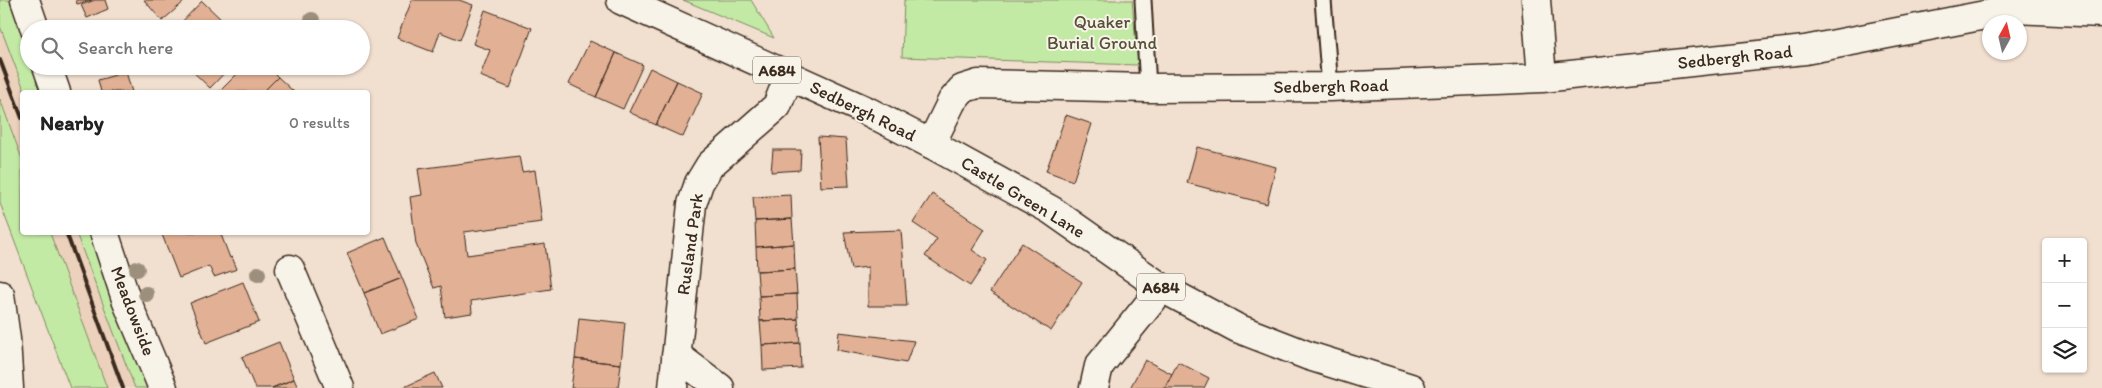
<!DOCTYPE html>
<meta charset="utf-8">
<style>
body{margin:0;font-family:Itim,sans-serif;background:#f2f2f2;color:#222}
.controls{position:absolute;right:15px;bottom:15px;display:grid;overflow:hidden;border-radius:5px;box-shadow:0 1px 4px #0004}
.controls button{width:45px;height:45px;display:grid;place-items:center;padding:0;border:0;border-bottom:1px solid #e0e0e0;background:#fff;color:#222;font:25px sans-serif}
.compass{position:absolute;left:1982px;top:15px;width:45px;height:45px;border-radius:50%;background:#fff;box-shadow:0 1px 4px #0004;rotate:8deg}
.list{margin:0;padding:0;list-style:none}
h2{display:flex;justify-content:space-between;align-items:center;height:65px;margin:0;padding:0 20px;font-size:21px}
h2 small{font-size:16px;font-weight:400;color:#767676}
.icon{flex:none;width:28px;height:28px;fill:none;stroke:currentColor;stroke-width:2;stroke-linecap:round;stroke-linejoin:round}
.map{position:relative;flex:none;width:2102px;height:388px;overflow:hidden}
.search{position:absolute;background:#fff;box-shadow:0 1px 4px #0004;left:20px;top:20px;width:350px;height:55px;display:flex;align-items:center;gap:12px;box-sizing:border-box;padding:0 18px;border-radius:28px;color:#767676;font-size:19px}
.panel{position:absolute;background:#fff;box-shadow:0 1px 4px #0004;left:20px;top:90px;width:350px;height:145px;border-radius:5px}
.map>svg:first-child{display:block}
</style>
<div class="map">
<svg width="2102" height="388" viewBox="0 0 2102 388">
<rect width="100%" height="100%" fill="#f1dfcf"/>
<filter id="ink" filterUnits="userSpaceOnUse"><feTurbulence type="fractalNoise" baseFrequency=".02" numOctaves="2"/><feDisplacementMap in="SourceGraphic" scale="10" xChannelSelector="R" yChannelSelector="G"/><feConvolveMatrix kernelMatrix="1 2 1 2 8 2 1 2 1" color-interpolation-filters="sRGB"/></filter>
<g filter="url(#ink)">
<path fill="#ecd1bd" d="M0 0 29 66 46 92H22V232L93 233 152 388H70L0 203Z"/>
<path fill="#c3eaa5" stroke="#7f8a62" d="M0 0H15L29 40V66H37L46 92H25L0 26Z
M683 0H751L774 38Z
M904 0H1132L1138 65 902 57Z
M0 99 22 159V232L50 233 107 388H70L0 203Z
M76 233H93L152 388H135Z"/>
<path fill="#e2b094" stroke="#3b2a1e" d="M76 0H92L77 4Z
M95 0H105L108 9 87 18 81 5Z
M144 0H186L162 21Z
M412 0H459L473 5 460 40 440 32 433 52 397 38Z
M202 1 225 23 220 29H175Z
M485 10 532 28 510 88 480 76 490 50 473 44Z
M225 23 231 29H220Z
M590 41 616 53 596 97 569 84Z
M616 53 643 65 623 109 596 97Z
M187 66H231L210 88Z
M245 66H267L278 77 263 92H219Z
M650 68 677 81 656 125 629 112Z
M126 72 132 92H101L98 80Z
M278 77 294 92H263Z
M677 81 703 93 683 137 656 125Z
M1066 115 1092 124 1073 181 1046 171Z
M818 137 846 139 849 186 821 187Z
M1197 147 1276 167 1267 204 1187 183Z
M773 150H801L800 170 771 172Z
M519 156 522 172 535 170 542 222 464 232 467 255 545 244 551 289 471 301 472 313 445 317 441 286 434 288 416 244 410 197 422 195 418 169Z
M932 194 985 229 972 250 987 260 970 286 925 256 937 239 913 223Z
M791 195 792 219 755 221 753 197Z
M792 219 794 244 756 247 755 221Z
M901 230 907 306H868V267L851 269 844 232Z
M161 232H220L230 258 232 257 237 269 214 277 209 266 179 278Z
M385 237 402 278 364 293 347 253Z
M1022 243 1082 282 1051 331 990 292Z
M794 244 795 269 757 271 756 247Z
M795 269 797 294 759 296 757 271Z
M402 278 419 319 380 334 364 293Z
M243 282 259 322 206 343 190 303Z
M797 294 798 319 760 321 759 296Z
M579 318 625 323 621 364 575 359Z
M798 319 800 343 762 345 760 321Z
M839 332 914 341 906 363 837 350Z
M279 342 294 379 272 388H255L242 357Z
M800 343 801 368 763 370 762 345Z
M575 359 621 364 618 388H571Z
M1145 360 1172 374 1165 388H1130Z
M1178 362 1209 378 1204 388H1165Z
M435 373 442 388H402Z
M294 379 298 388H272Z"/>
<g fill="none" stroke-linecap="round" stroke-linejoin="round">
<defs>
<path id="lane" d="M1143 0 1148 88
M1323 0 1330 87"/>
<path id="street" d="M25 0 35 29
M1536 0 1542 78
M47 66 56 92
M931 144 952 101 962 89 978 84 1148 88 1330 87 1542 78 1805 50 2016 9 2102 13
M104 232 127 302 163 388
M290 269 340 388
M0 295 6 339 9 388
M676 355 720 388
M673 388 692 204 699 183 710 165 777 106 789 76
M1094 388 1099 366 1162 288"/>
<path id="highway" d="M621 0 867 111 931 144 1051 210 1162 288 1237 328 1309 356 1411 388"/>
</defs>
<use href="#lane" stroke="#3b2a1e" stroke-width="19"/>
<use href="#street" stroke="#3b2a1e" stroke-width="31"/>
<use href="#highway" stroke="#3b2a1e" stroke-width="31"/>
<use href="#lane" stroke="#f7f3e8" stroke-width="15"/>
<use href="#street" stroke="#f7f3e8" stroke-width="28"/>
<use href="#highway" stroke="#f7f3e8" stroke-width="28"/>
<path stroke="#3b2a1e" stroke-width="4" d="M0 60 22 118
M66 232 123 388"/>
</g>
<g fill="#9c907c">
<circle cx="312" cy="20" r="8"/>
<circle cx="137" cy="269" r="8"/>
<circle cx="258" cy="274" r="8"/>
<circle cx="146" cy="294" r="8"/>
</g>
</g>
<g text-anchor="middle" stroke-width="4" stroke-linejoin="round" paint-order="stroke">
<g fill="#f7f3e8" stroke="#73665b" stroke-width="1">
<rect x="753" y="56.5" width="48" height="27" rx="4"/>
<rect x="1137" y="273.5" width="48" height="27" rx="4"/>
</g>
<g font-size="16" font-weight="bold" fill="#3b2a1e">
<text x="777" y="76">A684</text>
<text x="1161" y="293">A684</text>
</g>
<g font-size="18" fill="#565039" stroke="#f7f3e8">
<text x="1102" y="28">Quaker<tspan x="1102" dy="21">Burial Ground</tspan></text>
</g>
<g font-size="18" fill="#3b2a1e" stroke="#f7f3e8">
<text transform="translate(1735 57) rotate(-6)" y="6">Sedbergh Road</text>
<text transform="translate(1331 86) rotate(-1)" y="6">Sedbergh Road</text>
<text transform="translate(863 111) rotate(26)" y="6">Sedbergh Road</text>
<text transform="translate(1023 197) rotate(31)" y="6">Castle Green Lane</text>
<text transform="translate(690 244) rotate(-82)" y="6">Rusland Park</text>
<text transform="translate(133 311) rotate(69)" y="6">Meadowside</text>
</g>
</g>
</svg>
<div class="controls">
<button>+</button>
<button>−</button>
<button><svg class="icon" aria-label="layers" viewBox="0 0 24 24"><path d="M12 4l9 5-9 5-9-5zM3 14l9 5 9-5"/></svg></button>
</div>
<svg class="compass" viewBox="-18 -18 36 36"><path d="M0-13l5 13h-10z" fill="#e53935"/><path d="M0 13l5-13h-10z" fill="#767676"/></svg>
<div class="search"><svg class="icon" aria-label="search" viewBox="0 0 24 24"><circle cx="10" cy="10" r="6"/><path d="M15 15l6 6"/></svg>Search here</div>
<section class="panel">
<h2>Nearby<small>0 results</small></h2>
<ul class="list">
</ul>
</section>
</div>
